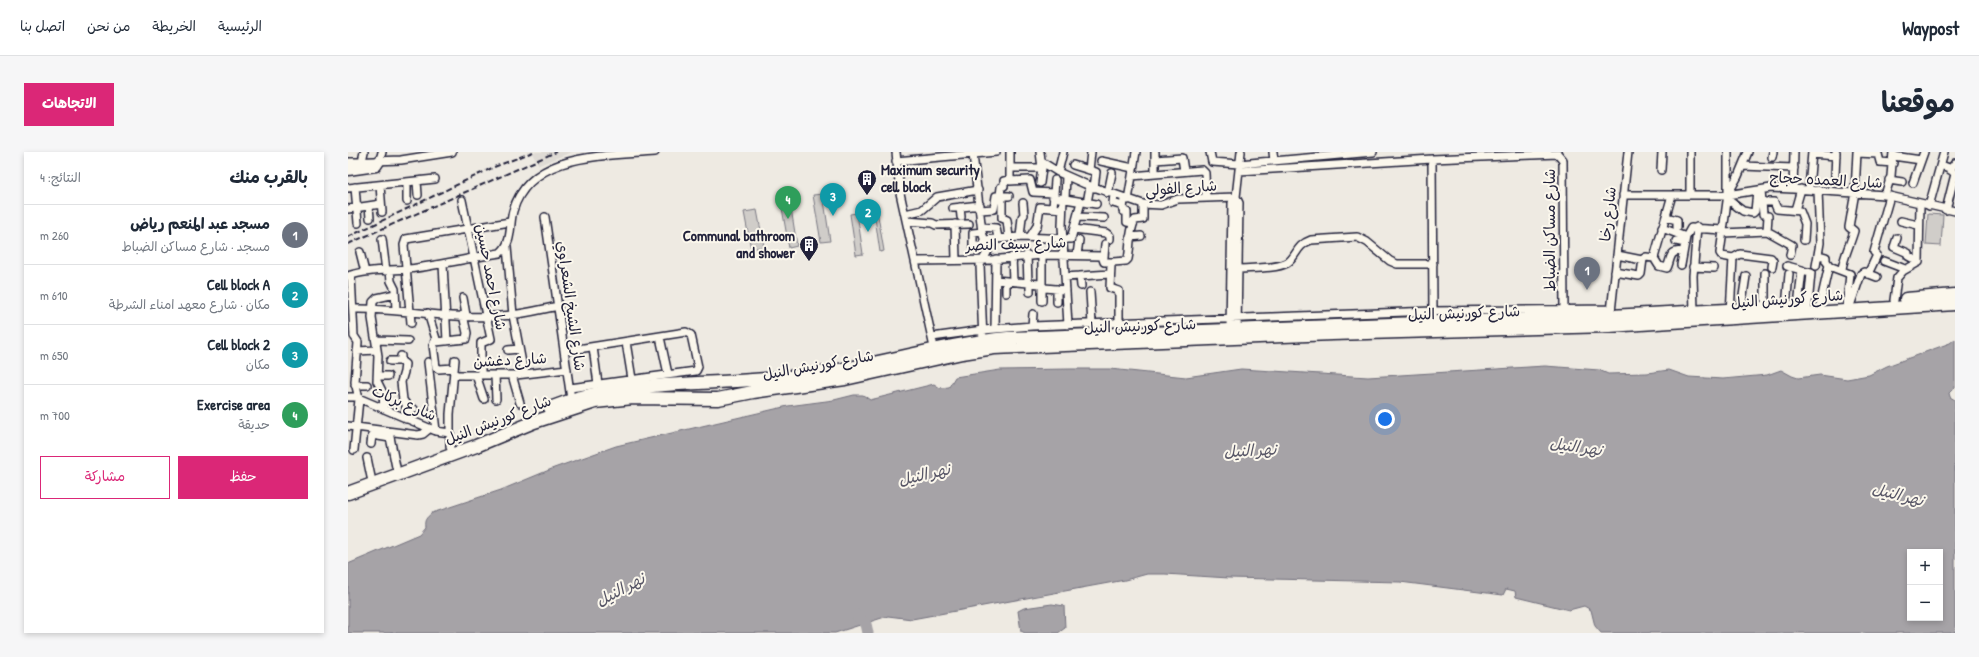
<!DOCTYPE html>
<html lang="ar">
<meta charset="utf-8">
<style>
body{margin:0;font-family:"Patrick Hand","Playpen Sans Arabic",sans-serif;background:#f6f6f7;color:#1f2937;direction:rtl}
.controls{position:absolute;right:12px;bottom:12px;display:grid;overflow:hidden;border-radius:0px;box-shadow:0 2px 6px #0003}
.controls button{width:36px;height:36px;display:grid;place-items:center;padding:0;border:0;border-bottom:1px solid #e0e1e3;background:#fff;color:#1f2937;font:20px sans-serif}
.you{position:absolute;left:1037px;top:267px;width:14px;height:14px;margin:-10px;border:3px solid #fff;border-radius:50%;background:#1a73e8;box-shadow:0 0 0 6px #1a73e833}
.badge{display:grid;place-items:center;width:26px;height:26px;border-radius:50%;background:#db2777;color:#fff;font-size:13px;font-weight:700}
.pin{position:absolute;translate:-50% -33px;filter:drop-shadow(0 1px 2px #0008)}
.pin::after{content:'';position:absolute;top:21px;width:14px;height:12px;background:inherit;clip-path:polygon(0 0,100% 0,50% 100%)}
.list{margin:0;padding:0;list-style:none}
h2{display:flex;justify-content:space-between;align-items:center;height:52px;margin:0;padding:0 16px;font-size:17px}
h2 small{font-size:13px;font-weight:400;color:#747a83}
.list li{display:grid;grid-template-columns:26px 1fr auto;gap:12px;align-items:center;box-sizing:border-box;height:60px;padding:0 16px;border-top:1px solid #e0e1e3}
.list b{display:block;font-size:15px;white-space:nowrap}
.list p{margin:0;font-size:13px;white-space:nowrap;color:#747a83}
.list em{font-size:13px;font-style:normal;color:#747a83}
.actions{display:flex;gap:8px;padding:12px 16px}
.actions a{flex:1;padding:9px 0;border:1px solid #db2777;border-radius:0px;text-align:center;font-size:14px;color:#db2777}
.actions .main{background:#db2777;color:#fff}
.map{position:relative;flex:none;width:1607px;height:481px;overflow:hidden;direction:ltr;border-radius:0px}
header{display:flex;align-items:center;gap:24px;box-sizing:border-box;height:56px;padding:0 20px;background:#fff;border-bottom:1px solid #e0e1e3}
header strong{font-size:19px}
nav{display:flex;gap:22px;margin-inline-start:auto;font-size:14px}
.intro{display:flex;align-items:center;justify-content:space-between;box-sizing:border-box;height:96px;padding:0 24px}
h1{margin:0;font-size:28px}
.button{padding:10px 18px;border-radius:0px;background:#db2777;color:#fff;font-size:14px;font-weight:700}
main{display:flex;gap:24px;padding:0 24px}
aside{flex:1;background:#fff;border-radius:0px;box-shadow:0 2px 6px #0003}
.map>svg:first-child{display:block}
</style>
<header>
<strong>Waypost</strong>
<nav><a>الرئيسية</a><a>الخريطة</a><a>من نحن</a><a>اتصل بنا</a></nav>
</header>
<div class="intro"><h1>موقعنا</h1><a class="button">الاتجاهات</a></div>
<main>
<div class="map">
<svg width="1607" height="481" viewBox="0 0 1607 481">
<rect width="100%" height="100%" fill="#eeeae2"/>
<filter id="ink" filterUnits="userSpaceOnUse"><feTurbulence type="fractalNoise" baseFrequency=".025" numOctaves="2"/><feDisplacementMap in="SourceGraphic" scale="8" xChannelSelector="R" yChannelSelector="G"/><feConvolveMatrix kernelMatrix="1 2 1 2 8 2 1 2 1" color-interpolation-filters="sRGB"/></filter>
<g filter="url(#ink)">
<path fill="#dfdbd5" d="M183 0H224L191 13Z"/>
<path fill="#d0cdc9" stroke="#797882" d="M440 37 449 94 441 96 431 39Z
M475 42 482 89 473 90 465 43Z
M409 58 416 95 403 97 396 60Z
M529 58 536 99 532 100 526 59Z
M509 61 515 102 508 103 502 62Z
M1580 62 1595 63 1593 94 1578 93Z"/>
<path fill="#a6a3a7" stroke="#716f7c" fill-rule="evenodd" d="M1607 187V235L1601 241 1602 245 1607 248V481H1253L1247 474 1243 458 1236 454 1221 458 1168 445 1167 439 1158 437 1155 443 1052 430 881 426 817 422H799L777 428 564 467 540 464 487 481H0V412L71 382 77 375C76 368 78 366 84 361L153 338 206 316 268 294 440 254 486 248 506 243H515L522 248 586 232 592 236 601 235 607 225 652 218 722 217H762L838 225 893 217 1020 225 1197 214 1251 218 1260 222 1299 221 1321 218 1341 225 1375 227 1419 223 1433 218 1444 224 1450 226 1472 223 1499 227 1521 223 1539 214 1602 191ZM1562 400H1592V466H1562Z
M704 452 716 454 717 476 710 481H677L673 479 670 459 676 456Z"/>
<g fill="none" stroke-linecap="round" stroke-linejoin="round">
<path stroke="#a6a3a7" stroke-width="11" d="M508 463 518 472 520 481"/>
<defs>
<path id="minor" d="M548 0 552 41 587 200
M692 0 694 16 692 31
M807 0V22
M862 0 864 10 891 12 1025 0
M925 0 926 9
M1380 0V41
M1509 1 1530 2 1532 10 1545 11
M625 2 634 80 640 99 632 113 635 189
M1464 2 1488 4
M1545 4 1573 8
M1424 5 1425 0
M1084 7 1085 163
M32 8 34 0
M807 8 834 6 836 19
M14 9 16 0
M548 9 648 0
M753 9 785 16
M0 10 53 8 104 0
M694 10 710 20 737 32 795 52 813 53 830 47 888 45
M725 13 748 20 746 36
M1593 13 1601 16 1607 22 1598 58
M1395 14 1446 16
M662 16H694
M741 18 743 0
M1313 18 1314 0
M1602 18 1607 11
M891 19 1084 7 1210 2 1215 8 1216 161
M710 20 715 0
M784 24 854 18 857 21 858 46
M1487 24 1488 0
M1541 28 1554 30
M69 29 70 43
M662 29 682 28 685 40 705 41
M1565 31 1576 0
M32 33 34 60
M7 35 10 71
M0 36 87 27
M1445 37 1446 0
M1461 37 1464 0
M1413 38 1415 62
M760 41 764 21
M1342 42V0
M766 43 765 51 775 54
M1275 43H1379L1423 36 1445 37 1537 43 1607 59
M1537 43 1543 24 1545 0
M652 44 653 35 656 34V29L662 28V0
M654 44V66L659 68 661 86
M705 45 748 52
M888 45 891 51 889 177
M715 47 714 74 720 173
M717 47 718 24
M776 47 775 59 779 60V70L785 71
M1379 47 1395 59 1405 61 1407 59 1409 39
M114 48 143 187 133 191V223
M780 48 788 0
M59 49V30
M1414 50H1426L1429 57 1452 59 1457 72 1456 88
M739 51 742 34
M21 54 22 66
M1581 54 1596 0
M612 55 613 65
M605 56 632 53
M705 56 707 28
M0 57 33 52
M632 58 646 57 648 44H661
M1447 58 1453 37
M557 62 574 58 589 45 630 38
M197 65 223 247
M729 65 756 66
M1318 65 1329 68V75
M559 69 584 71 588 73 621 72
M1553 69 1570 73
M607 72 608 108
M634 75 648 76 650 86
M1314 76 1338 85
M726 77 758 81 762 84V87
M1419 79 1420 64
M634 80 625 81V94H638
M1375 81 1419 79 1444 93 1442 103
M672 85 674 65 676 63 675 51
M682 85 689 74 692 55 714 57
M782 85 793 84
M1549 86 1546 95 1560 101V104L1571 110
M34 87 38 119
M636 88 672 85 723 87 733 50
M1328 89 1337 91
M159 95 165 163 176 222
M12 100 17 120
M679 103 680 131
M694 103V149
M729 103 731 88
M1269 103 1294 108
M1471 103 1478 105V109L1481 113 1472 153
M664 105 665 129
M756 105 757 92
M1306 106 1311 114 1319 116C1323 108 1321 97 1335 100
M1385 106 1392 102 1423 106 1425 109 1424 115
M568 109 643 108 694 103 754 104 756 110H764
M1536 109 1557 117
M95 112 99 189
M1333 113 1338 85 1343 76 1375 78
M1439 114 1454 118 1450 154
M1468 114 1472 91 1470 38
M1481 114 1502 122 1499 151
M1345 115 1366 116
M890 117C903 116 928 117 939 111 948 106 948 93 963 88L1009 85 1019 90 1042 109 1049 112H1085
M1494 117C1496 104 1502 93 1506 79L1501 75 1507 40 1509 0
M42 118 43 129 47 137 48 158
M1454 119 1463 121 1460 153
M1267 120 1291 124 1293 122 1295 107 1298 105 1306 106 1324 43
M1520 122 1529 103 1526 100 1542 44
M3 123 6 184
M0 124C19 117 41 119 61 117 92 113 122 106 152 101 165 91 161 73 165 59 182 0 258 4 307 0
M732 124 733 134
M717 125 762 122
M648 128 692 132 697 136 718 138
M682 140V131
M742 140 744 172
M658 141V129
M115 146 118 163
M1546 148 1549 126 1555 119 1571 110 1572 52
M709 150V137
M1503 151 1513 122 1516 120 1529 125
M1438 155 1441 122
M1417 156V121
M6 157C54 156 104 168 152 164 172 163 191 158 210 154
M1393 157 1398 124
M1263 160 1280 0
M1346 160 1345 124 1349 75
M80 161 88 187 85 193 88 215 91 217 106 216
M1382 161 1385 106 1374 104 1372 101 1380 42 1390 24 1400 0
M63 171 56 93 58 87 162 70
M771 171V139L762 136 763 113 765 110 778 109 780 107C783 93 780 82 787 68L795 67V52
M684 174 685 162
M647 177 648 107
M882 178 884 51 888 45 893 0
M312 185 320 222
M584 185 635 178 684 174 1085 159 1263 157
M28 188 60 189
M87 190 118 187 119 181 115 163
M278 190 284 227
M245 195 250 232
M160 198 171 197
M9 199 29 198
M217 199 338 180 343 183 350 215 348 219 222 236
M53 204V209L57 212 56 220 53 230 55 248 58 252V267
M42 209H53
M80 210 88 279
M106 223H168L219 217
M128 223 136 247
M147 223 148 247
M164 223 172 251
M30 224H40
M7 233H19
M0 245H8L88 279 102 281
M36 257 35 241 29 229 30 204 24 166 25 150 29 146 47 142
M58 260 66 257
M0 274 70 283 75 282 81 277
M41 280 48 315
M23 292 24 283 42 286
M102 295V262L107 208
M6 298 11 247 7 230 10 190 6 184
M19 306 23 325"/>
<path id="secondary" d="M0 18 28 14 32 8"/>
<path id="trunk" d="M1558 147 1607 143
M202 256 232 245 264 238C331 229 399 232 466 222 531 213 594 192 660 186L1262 164 1454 154
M0 341 128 294 186 270 247 250 285 246 370 247 405 240 497 227 614 201 646 196 984 182 1261 174 1607 152"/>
</defs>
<use href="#minor" stroke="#22223b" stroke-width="10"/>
<use href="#secondary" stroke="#22223b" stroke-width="13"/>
<use href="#trunk" stroke="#22223b" stroke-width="15"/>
<use href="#minor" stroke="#fbf7ec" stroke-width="7"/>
<use href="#secondary" stroke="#fbf7ec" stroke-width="10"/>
<use href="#trunk" stroke="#fbf7ec" stroke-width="12"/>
<path stroke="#22223b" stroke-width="2" stroke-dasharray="6 3" stroke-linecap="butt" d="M0 85 146 15 185 0
M0 92 208 0"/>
</g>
</g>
<defs>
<symbol id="building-pin" viewBox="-11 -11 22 30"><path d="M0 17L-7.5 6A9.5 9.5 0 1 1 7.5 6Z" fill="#22223b" stroke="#fbf7ec"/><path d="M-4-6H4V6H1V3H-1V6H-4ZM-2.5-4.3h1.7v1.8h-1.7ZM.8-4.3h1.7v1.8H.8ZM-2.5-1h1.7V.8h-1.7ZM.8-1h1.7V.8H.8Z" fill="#fff"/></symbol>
</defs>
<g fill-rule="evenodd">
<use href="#building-pin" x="508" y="16" width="22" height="30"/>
<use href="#building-pin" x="450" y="82" width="22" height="30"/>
</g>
<g text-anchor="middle" stroke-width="4" stroke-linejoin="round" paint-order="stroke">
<g font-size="15" font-weight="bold" fill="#22223b" stroke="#fbf7ec" text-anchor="start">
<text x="533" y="23">Maximum security<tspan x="533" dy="17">cell block</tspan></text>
<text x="447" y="89" text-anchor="end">Communal bathroom<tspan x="447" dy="17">and shower</tspan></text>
</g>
<g font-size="15" fill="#22223b" stroke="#fbf7ec">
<text transform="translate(1478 28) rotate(3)" y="5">شارع العمده حجاج</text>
<text transform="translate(833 36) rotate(-4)" y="5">شارع الفولي</text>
<text transform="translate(1260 62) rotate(-84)" y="5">شارع رخا</text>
<text transform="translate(1202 78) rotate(-90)" y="5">شارع مساكن الضباط</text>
<text transform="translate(668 92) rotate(-2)" y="5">شارع سيف النصر</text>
<text transform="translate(143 125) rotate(79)" y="5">شارع احمد حسين</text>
<text transform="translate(1439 147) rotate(-4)" y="5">شارع كورنيش النيل</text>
<text transform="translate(223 154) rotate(82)" y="5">شارع الشيخ الشعراوي</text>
<text transform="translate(1116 161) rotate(-2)" y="5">شارع كورنيش النيل</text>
<text transform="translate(792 174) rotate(-2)" y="5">شارع كورنيش النيل</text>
<text transform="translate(162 208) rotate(-3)" y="5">شارع دغشن</text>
<text transform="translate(470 213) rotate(-10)" y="5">شارع كورنيش النيل</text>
<text transform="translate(56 251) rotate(23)" y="5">شارع بركات</text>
<text transform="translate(150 268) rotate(-21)" y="5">شارع كورنيش النيل</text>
</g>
<g font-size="16" font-style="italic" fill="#575666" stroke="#fbf7ec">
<text transform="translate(1228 294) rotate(8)" y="6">نهر النيل</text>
<text transform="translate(902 298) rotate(-3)" y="6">نهر النيل</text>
<text transform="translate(576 322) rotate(-13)" y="6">نهر النيل</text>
<text transform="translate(1550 342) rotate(14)" y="6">نهر النيل</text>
<text transform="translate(272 437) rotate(-28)" y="6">نهر النيل</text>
</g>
</g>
</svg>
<div class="controls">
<button>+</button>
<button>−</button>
</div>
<div class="you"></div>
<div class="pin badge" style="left:1239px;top:138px;background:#6b7280">1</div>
<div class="pin badge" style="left:520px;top:80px;background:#0f9aa8">2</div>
<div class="pin badge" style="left:485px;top:64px;background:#0f9aa8">3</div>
<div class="pin badge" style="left:440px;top:67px;background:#2e9e5b">4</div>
</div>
<aside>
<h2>بالقرب منك<small>النتائج: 4</small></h2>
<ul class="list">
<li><span class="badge" style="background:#6b7280">1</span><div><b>مسجد عبد المنعم رياض</b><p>مسجد · شارع مساكن الضباط</p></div><em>260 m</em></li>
<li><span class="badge" style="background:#0f9aa8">2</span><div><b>Cell block A</b><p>مكان · شارع معهد امناء الشرطة</p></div><em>610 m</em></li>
<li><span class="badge" style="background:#0f9aa8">3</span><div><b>Cell block 2</b><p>مكان</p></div><em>650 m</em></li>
<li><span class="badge" style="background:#2e9e5b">4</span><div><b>Exercise area</b><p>حديقة</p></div><em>700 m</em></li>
</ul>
<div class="actions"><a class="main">حفظ</a><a>مشاركة</a></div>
</aside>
</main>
